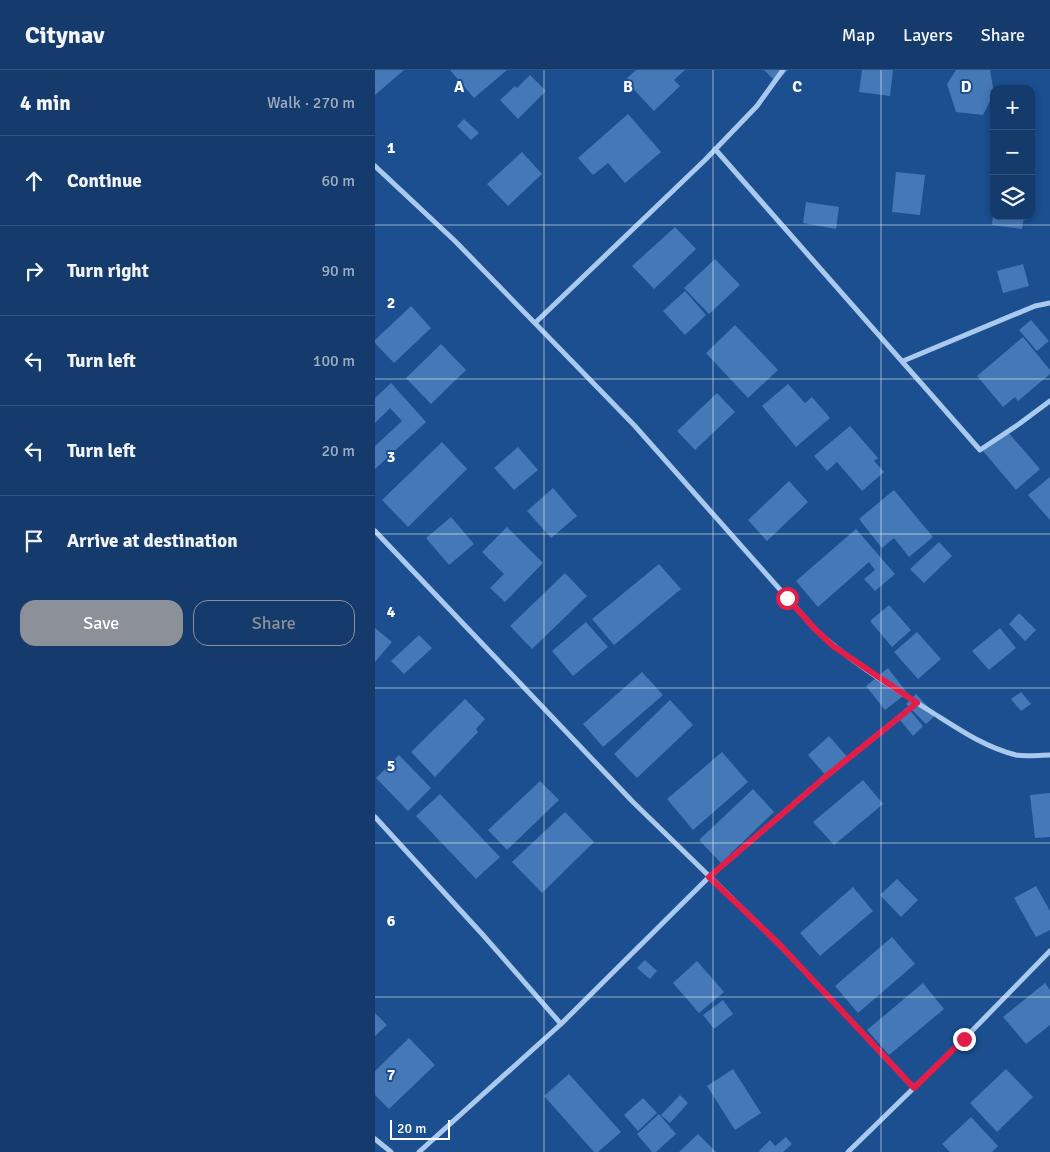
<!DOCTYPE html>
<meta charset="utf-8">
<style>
body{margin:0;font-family:Signika,sans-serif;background:#214673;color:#f1f3f6}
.controls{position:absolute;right:15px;top:15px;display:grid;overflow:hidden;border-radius:10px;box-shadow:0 2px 8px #0003}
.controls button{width:45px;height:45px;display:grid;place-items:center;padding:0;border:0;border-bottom:1px solid #33557e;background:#143b6b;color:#f1f3f6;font:25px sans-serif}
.scale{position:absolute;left:15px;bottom:12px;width:60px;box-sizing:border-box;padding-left:5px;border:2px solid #fff;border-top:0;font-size:14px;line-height:18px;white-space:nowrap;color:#fff;-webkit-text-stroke:4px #1b4f8f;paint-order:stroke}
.stop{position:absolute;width:15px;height:15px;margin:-11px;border:4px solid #e11d48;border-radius:50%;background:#fff}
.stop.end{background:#e11d48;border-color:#fff;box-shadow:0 1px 5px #0008}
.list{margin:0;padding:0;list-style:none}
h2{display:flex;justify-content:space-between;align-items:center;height:65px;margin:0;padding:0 20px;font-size:21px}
h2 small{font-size:16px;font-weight:400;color:#9dadc1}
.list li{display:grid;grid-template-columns:32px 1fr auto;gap:15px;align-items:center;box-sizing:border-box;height:90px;padding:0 20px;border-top:1px solid #33557e}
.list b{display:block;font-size:19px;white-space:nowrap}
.list em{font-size:16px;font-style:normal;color:#9dadc1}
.actions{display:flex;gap:10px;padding:15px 20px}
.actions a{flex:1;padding:11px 0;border:1px solid #8c9099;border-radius:15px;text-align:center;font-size:18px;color:#8c9099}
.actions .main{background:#8c9099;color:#fff}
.icon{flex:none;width:28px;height:28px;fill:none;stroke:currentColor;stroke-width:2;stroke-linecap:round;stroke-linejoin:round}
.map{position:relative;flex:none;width:675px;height:1082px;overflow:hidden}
header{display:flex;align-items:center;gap:30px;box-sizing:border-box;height:70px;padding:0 25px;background:#143b6b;border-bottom:1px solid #33557e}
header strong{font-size:24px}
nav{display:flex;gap:28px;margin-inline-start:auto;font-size:18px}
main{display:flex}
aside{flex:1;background:#143b6b}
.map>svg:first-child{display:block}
</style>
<header>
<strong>Citynav</strong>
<nav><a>Map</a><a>Layers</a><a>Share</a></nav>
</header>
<main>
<aside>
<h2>4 min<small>Walk · 270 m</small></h2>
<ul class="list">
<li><svg class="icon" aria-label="ahead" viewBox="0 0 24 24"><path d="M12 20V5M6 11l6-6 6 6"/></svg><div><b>Continue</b></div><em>60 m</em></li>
<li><svg class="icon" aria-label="right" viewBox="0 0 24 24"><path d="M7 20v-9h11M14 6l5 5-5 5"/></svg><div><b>Turn right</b></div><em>90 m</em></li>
<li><svg class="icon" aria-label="left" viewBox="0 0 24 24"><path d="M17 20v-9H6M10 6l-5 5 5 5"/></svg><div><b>Turn left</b></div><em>100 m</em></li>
<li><svg class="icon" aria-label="left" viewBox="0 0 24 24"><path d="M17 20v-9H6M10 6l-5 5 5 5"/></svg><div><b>Turn left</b></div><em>20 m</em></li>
<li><svg class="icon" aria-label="arrive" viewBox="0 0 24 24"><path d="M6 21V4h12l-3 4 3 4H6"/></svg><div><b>Arrive at destination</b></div></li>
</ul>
<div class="actions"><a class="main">Save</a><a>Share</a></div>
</aside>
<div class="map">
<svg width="675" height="1082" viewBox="0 0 675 1082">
<rect width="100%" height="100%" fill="#1b4f8f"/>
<path fill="#4478b7" d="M0 0H29L0 25Z
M75 0H132L99 28Z
M261 0H310L299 10 305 16 279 41 250 10Z
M389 0H413L401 12Z
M487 0H518L515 26 484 22Z
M581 0H615L619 23 608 45 581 42 572 14Z
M155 5 171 21 143 49 125 30 140 16 142 18Z
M253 44 286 82 250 113 233 93 218 105 203 88Z
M89 49 104 63 96 70 82 56Z
M147 82 167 104 133 136 112 114Z
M521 102 550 105 545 145 517 142Z
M431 132 464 137 461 159 428 153Z
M618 146H649L647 159 617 155Z
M300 157 321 179 279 219 257 196Z
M340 189 365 215 334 244 309 218Z
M648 194 654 216 628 223 622 201Z
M310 221 331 245 310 265 288 241Z
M36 236 56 258 19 293 0 273V270Z
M656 250 674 271 662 281 644 260Z
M360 255 403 300 373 328 331 283Z
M648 267 675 300V304L643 331 640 327 628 337 602 306Z
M66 274 91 300 56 334 31 308Z
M16 313 51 352 0 399V376L27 351 15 338 0 353V328Z
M413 314 430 333 437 327 455 348 421 377 387 336Z
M342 323 360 342 320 380 302 361Z
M475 356 503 388 499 391 509 402 487 421 462 392 452 401 439 386Z
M632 361 665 399 641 420 608 381Z
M67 372 92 399 33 457 7 430Z
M143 377 163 400 139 420 119 398Z
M675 407V450L653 425Z
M414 411 433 432 392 471 373 450Z
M178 418 202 446 176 468 152 441Z
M519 420 558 467 534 487 519 468 507 478 484 449Z
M76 447 99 474 74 495 51 468Z
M132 457 168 493 130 532 115 518 129 504 107 482Z
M481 459 520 504 500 521 489 509 500 500 494 492 443 537 421 511Z
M564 472 577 486 549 513 535 499Z
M284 494 306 519 239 575 217 549Z
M190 503 212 526 157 579 135 556Z
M514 535 536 560 517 577 495 551Z
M644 543 661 560 650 571 634 554Z
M211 552 233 577 198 606 177 581Z
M0 558 17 572 0 592Z
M625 558 641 578 614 600 597 581Z
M542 562 566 589 543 609 519 582Z
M44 565 57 578 29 604 16 591Z
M513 598 532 623 510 640 491 616Z
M267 602 288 625 228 677 208 654Z
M646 622 656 634 646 641 636 629Z
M541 624 561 645 551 654 531 634Z
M90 629 110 649 101 659 103 662 60 707 36 682Z
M295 630 318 655 262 708 239 684Z
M532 637 548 656 538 666 522 646Z
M454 666 474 689 453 708 433 685Z
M347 682 373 712 318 760 292 729Z
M24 685 56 718 33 741 1 708Z
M488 710 508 734 459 775 438 752Z
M165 711 184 730 132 780 113 760Z
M378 719 399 742 346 793 324 770Z
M675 723V767L660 768 655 725Z
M65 724 125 787 101 809 41 746Z
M190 742 219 772 167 823 137 792Z
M522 809 543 830 526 847 505 825Z
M661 816 675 841V860L661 867 639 828Z
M478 817 498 841 445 886 425 863Z
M517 867 540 894 483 943 460 916Z
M270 890 282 901 275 909 262 898Z
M322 891 349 922 324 943 298 913Z
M548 913 569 939 514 985 492 960Z
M670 913 675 920V955L651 974 628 947Z
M348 930 358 944 339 959 328 945Z
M0 943 12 955 0 966Z
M34 968 60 995 14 1039 0 1025V1001Z
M358 999 386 1043 360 1060 332 1016Z
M631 999 658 1027 622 1062 595 1033Z
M194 1004 246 1062 223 1082H219L169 1026Z
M305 1025 313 1033 295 1053 286 1045Z
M268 1028 282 1043 263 1061 249 1045Z
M284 1044 301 1064 281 1082H277L262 1064Z
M596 1047 623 1076 617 1082H575L567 1074Z
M323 1064 341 1082H304Z
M411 1067 417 1074 408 1082H385L384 1081 395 1070 400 1076Z"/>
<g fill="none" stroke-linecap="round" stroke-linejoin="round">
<path stroke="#a9c9ee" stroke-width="5" d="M340 79 605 380 644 354 675 331
M0 96 80 171 259 355 440 559C474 591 515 616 555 641 582 658 609 677 641 685 651 687 664 685 675 685
M160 253 330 90 382 36 408 0
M528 291 660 236 675 233
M0 461 258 732 405 875 539 1018
M0 747 108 865 186 954
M0 1069 16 1082
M44 1082 186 954 334 807 449 708 542 633
M473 1082 589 969 675 881"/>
</g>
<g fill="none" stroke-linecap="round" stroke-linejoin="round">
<path stroke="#e11d48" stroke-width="6" d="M412 528 440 559 458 576 542 633 449 708 334 807 405 875 539 1018 589 969"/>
</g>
<path fill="none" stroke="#fff" stroke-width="1" stroke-opacity="0.55" d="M169 0V1082M338 0V1082M506 0V1082M0 155H675M0 309H675M0 464H675M0 618H675M0 773H675M0 927H675"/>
<g font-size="16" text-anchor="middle" font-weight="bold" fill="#fff" stroke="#1b4f8f" stroke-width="4" stroke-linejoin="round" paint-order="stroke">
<text x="84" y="22">A</text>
<text x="253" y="22">B</text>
<text x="422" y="22">C</text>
<text x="591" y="22">D</text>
<text x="16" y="83">1</text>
<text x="16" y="238">2</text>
<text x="16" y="392">3</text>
<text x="16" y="547">4</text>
<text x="16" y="701">5</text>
<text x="16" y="856">6</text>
<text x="16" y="1010">7</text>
</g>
</svg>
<div class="controls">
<button>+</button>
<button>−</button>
<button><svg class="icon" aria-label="layers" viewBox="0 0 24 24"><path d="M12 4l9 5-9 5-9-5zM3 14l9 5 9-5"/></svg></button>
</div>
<div class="scale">20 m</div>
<div class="stop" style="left:412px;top:528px"></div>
<div class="stop end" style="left:589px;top:969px"></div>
</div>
</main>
